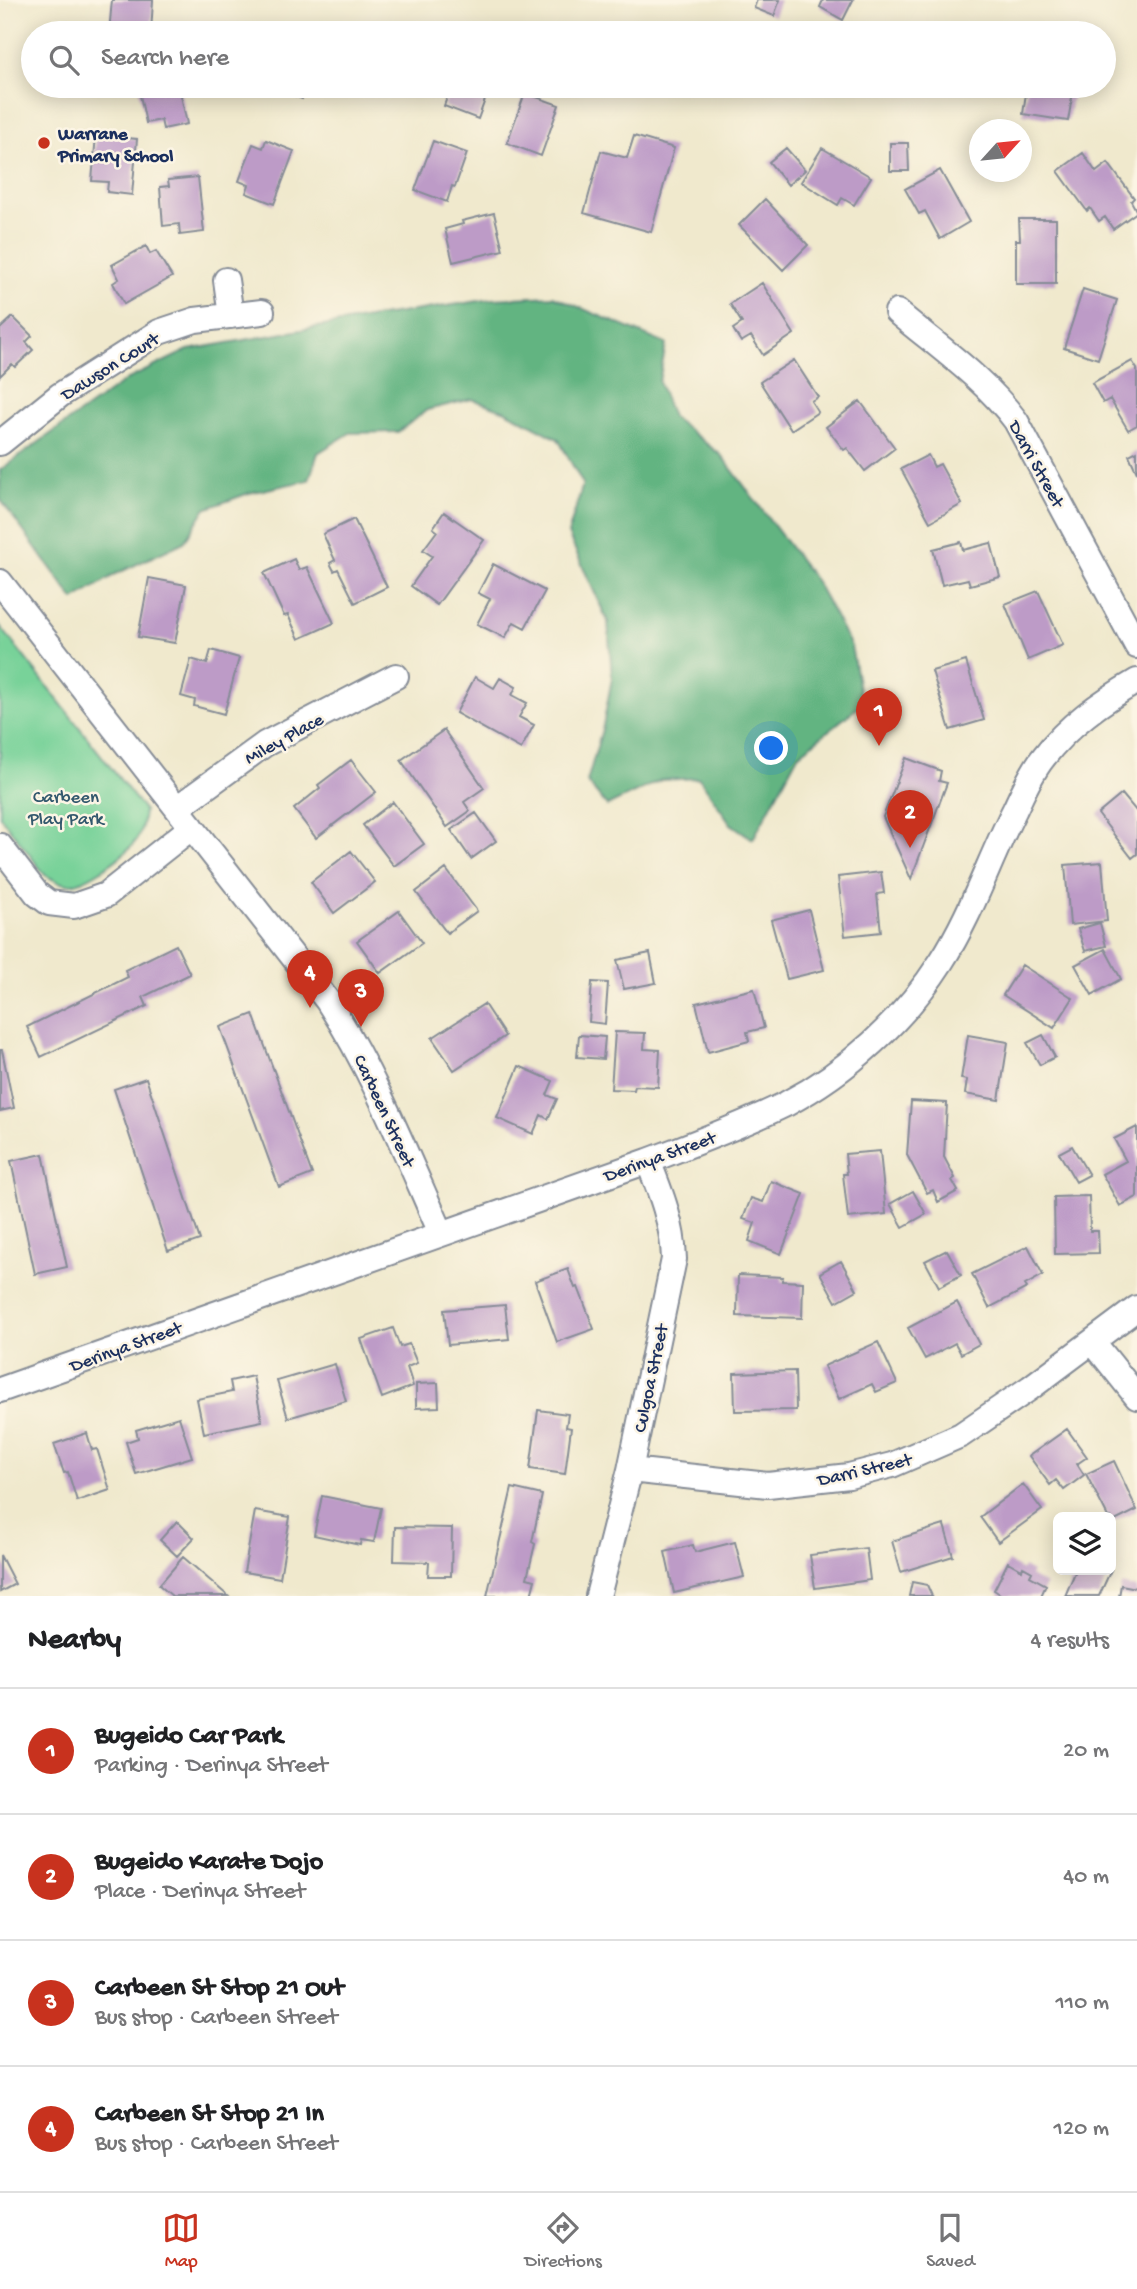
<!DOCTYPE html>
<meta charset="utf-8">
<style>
body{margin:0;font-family:"Gochi Hand",sans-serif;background:#f6f6f6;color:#202124}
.controls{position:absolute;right:21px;bottom:21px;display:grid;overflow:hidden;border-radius:10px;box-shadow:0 4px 18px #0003}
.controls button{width:63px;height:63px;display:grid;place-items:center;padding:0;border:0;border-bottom:2px solid #e0e0e0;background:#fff;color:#202124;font:35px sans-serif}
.compass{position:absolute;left:969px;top:119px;width:63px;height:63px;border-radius:50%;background:#fff;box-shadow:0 4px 18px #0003;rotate:63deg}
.you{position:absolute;left:772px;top:749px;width:24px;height:24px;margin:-18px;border:5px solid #fff;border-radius:50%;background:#1a73e8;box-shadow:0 0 0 10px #1a73e833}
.badge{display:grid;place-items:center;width:46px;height:46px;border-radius:50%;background:#c8321e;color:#fff;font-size:23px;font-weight:700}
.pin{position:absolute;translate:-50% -58px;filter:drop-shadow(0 2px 4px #0008)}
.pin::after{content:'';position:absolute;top:37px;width:24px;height:21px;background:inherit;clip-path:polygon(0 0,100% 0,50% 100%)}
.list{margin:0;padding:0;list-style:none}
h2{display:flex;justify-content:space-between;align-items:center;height:91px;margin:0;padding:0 28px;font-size:30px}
h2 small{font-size:23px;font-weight:400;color:#757577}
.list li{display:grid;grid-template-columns:46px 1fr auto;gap:21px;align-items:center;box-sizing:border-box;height:126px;padding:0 28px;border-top:2px solid #e0e0e0}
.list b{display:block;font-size:26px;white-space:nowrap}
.list p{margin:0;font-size:23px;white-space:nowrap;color:#757577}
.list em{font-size:23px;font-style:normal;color:#757577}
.icon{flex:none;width:38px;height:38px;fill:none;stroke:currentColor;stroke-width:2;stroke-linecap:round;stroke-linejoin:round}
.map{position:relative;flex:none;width:1137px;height:1596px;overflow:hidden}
.search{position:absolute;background:#fff;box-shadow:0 4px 18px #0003;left:21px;right:21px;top:21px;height:77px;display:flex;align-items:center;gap:18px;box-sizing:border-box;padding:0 24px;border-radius:38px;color:#757577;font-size:26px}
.sheet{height:595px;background:#fff}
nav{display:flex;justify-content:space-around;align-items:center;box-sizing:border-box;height:98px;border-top:2px solid #e0e0e0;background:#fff;font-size:19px;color:#757577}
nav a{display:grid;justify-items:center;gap:4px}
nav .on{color:#c8321e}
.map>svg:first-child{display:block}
</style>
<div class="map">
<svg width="1137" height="1596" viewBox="0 0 1137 1596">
<rect width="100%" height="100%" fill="#fcf5e5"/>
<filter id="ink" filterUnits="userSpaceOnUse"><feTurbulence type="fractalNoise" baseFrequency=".0143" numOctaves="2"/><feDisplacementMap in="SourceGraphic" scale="14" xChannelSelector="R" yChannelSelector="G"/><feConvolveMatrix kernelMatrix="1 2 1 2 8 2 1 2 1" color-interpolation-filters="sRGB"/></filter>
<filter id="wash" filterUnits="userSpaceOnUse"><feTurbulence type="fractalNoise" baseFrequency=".00686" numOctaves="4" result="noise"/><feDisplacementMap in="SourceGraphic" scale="28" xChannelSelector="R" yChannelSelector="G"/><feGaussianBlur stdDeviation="1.57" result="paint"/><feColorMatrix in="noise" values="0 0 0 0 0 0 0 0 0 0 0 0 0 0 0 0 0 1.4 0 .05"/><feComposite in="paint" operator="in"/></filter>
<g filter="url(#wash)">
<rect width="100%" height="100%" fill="#f0e9cd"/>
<path fill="#78d299" stroke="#4a807c" stroke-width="2" d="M0 626 144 810C143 819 143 828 138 837 130 853 84 886 66 884 58 883 52 879 45 875L0 816Z"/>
<path fill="#62b481" stroke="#3e7270" stroke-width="2" d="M553 296 666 344 659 382 672 417 721 455 817 583 851 646 862 704 798 755 753 839 731 824 699 778 661 780 607 806 587 782 603 726 612 678 608 622 568 534 583 484 558 439 506 411 472 399 427 410 398 432 350 433 318 453 309 480 249 493 205 509 184 542 116 574 74 600 0 499V470L126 380 188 350 374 317 492 299Z"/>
<g id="blocks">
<path fill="#bd9bc7" d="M112 0H153L151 33H109Z
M757 0H780L774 16 754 8Z
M823 0H853L843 20 820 7Z
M138 86H179L187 124 163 129 161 120 146 123Z
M216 86H237L234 93Z
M275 86H306L302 99 274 88Z
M451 86H490L478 119 444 106Z
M1027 86H1074L1068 121 1023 114Z
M525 93 559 105 541 156 507 143Z
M96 135 137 139 132 195 107 192 108 182 92 181Z
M634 136 674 148 651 232 584 213 601 151 627 158Z
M266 140 294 151 274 204 246 193 249 185 239 181 253 144 263 148Z
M433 141 467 153 455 187 452 186 447 202 415 190Z
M890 143H908L909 171H890Z
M786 148 805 170 788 185 769 162Z
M822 148 871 177 854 205 842 198 838 205 801 182Z
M1083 153 1096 172 1108 163 1134 198 1131 201 1137 212 1113 229 1105 217 1099 221 1090 208 1087 211 1058 171Z
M940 170 969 222 940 239 925 211 919 214 905 189Z
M198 177 204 232 180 235 179 224 163 226 160 187 169 186 168 180Z
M765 199 808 245 783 270 739 225Z
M494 213 503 250 453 262 445 229 463 224 462 221Z
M1019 219H1056V284H1016V240H1020Z
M146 246 150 254 156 251 172 277 124 304 113 283 119 279 112 265Z
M762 283 794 334 763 355 751 336 741 342 733 329 742 323 730 304Z
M1083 289 1117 300 1098 359 1064 348Z
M13 317 32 336 26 342 33 350 15 367 12 364 0 376V329Z
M794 360 818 397 811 401 818 412 791 430 760 382Z
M1132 361 1137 369V425L1128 430 1110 399 1103 403 1092 383Z
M860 401 895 448 865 471 847 448 844 450 826 427Z
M1137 451V473L1129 455Z
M928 455 934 467 940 464 962 504 930 522 901 469Z
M444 512 484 540 437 605 411 586 432 556 423 550 437 531 433 528Z
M354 519 387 587 355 603 338 569 334 571 330 563 335 560 323 534Z
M961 542 963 550 991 543 1000 577 970 585 968 579 942 585 933 549Z
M294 559 299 570 307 567 334 623 299 639 288 615 284 616 264 573Z
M493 564 545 591 525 628 514 622 505 638 477 624 490 599 478 593Z
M149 578 186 585 175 643 138 637Z
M1038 591 1063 645 1028 660 1005 604Z
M211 650 239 658 224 714 194 706 195 700 181 696 191 659 207 664Z
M966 661 984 720 950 730 932 671Z
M475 677 494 688 500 678 516 687 512 695 527 703 519 717 534 725 521 749 456 713Z
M444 730 484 788 464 802 470 811 447 827 401 760Z
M906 758 941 771 939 781 947 783 911 879 883 817Z
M351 760 376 792 316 838 294 809 320 788 318 785Z
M1122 794 1137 812V854L1132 858 1098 814Z
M393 802 424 844 394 866 363 825Z
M476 813 496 841 471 859 451 830Z
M351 851 375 882 334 913 311 882Z
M1102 862 1107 921 1070 925 1065 865Z
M446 869 477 911 447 933 416 892Z
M881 872 884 893 877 894 881 932 845 936 838 877Z
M809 910 824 970 787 979 771 920Z
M399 911 422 943 380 973 357 941Z
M1100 923 1106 946 1085 951 1078 929Z
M176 945 190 974 143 997 147 1006 41 1057 27 1027 128 977 125 970Z
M1105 949 1121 979 1092 995 1075 965Z
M650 953 656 983 624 989 617 960Z
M1022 965 1073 998 1054 1028 1003 995Z
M592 982 608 983 605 1024 589 1022Z
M754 989 764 1028 747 1032 749 1041 708 1052 696 1003Z
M484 1004 505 1036 454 1070 432 1038Z
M253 1014 312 1174 279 1187 220 1027Z
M615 1032 645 1033 644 1049 660 1050 658 1087 635 1086 634 1090 611 1089Z
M579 1035 605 1037 603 1059 577 1057Z
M968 1035 1008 1042 999 1100 965 1094 967 1080 961 1079Z
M1043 1035 1055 1057 1040 1065 1027 1043Z
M0 1050H2L14 1108 0 1111Z
M519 1066 553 1081 547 1095 557 1099 548 1119 541 1115 533 1134 497 1118Z
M146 1078 200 1240 168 1251 114 1089Z
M911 1101 947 1103 944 1157 955 1178 952 1180 958 1191 938 1202 933 1190 927 1193 907 1155Z
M1137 1127V1197L1120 1206 1102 1174 1126 1161 1114 1139Z
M1072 1146 1089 1175 1076 1182 1059 1153Z
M880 1151 886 1214 848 1218 843 1174H847L845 1154Z
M43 1154 67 1267 35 1274 11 1161Z
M771 1181 804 1194 781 1254 749 1241 755 1223 743 1219 751 1198 763 1202Z
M913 1191 926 1214 903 1227 890 1204Z
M1089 1196 1090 1231H1098L1099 1253 1055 1254 1054 1197Z
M1028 1246 1043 1275 1025 1285 1027 1288 989 1308 972 1274Z
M947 1250 961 1275 939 1287 925 1261Z
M841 1261 857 1290 836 1302 820 1273Z
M568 1269 575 1288 578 1287 594 1329 557 1342 535 1281Z
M738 1275 783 1277 782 1281 803 1282 802 1318 737 1316Z
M957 1302 979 1344 961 1354 955 1343 925 1359 908 1328Z
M505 1305 509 1339 448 1345 444 1310Z
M393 1328 400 1347 409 1344 417 1363 407 1367 413 1386 382 1398 361 1339Z
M878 1342 897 1383 876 1392 872 1384 839 1399 824 1366Z
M335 1364 346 1401 288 1418 277 1381Z
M795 1371 796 1410 735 1411 734 1373Z
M253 1376 262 1421 204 1433 197 1399 232 1392 230 1381Z
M438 1383 439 1407 416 1408V1384Z
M538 1410 568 1414 566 1427 571 1428 565 1474 530 1469Z
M179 1417 192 1457 136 1474 126 1442 138 1438 136 1430Z
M1067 1429 1087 1457 1077 1464 1084 1475 1064 1490 1056 1480 1050 1485 1029 1456Z
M87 1433 92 1450 97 1449 110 1490 77 1501 68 1472 64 1473 54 1444Z
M1114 1461 1137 1510 1111 1523V1517H1108L1086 1474Z
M1023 1484 1042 1510 998 1542 980 1517Z
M512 1488 542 1495 532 1542 535 1544 527 1578 535 1580 531 1596H487Z
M322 1496 381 1508 374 1542 361 1540 360 1545 314 1535Z
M255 1511 290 1517 280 1578 244 1572Z
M177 1521 194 1538 177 1556 160 1540Z
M944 1525 953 1556 901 1572 892 1541Z
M395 1527 452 1528 451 1576H428L429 1562 394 1561Z
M735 1542 744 1577 674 1593 665 1552 693 1545 695 1552Z
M866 1548 870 1580 815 1588 810 1555Z
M0 1555 15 1584 0 1592Z
M183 1557 228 1596H172L159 1585Z
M1008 1562 1022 1570 1023 1567 1032 1572 1030 1576 1046 1585 1041 1596H999L1000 1594 994 1590Z
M1076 1570H1111L1099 1596H1065Z
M912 1582 927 1585 932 1596H909Z
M1121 1585 1137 1588V1596H1119Z"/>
</g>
</g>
<g filter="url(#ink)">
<use href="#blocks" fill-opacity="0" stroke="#868c96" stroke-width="2"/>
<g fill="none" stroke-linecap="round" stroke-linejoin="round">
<defs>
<path id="street" d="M226 280 231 316
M897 312C937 346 984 378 1016 421L1137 646
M0 443 60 395 159 332 195 320 262 312
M0 582 327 1000C374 1073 406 1154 441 1233
M177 808 265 744 396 676
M0 846 37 894 49 903 74 906 106 895 192 827
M1093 1342 1137 1397
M0 1390 648 1161C695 1143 741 1126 786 1104 847 1072 904 1020 941 962 972 914 989 860 1015 809 1023 792 1031 773 1043 758 1068 725 1101 702 1137 681
M630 1470 768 1485 849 1476 892 1465 961 1435 1030 1388 1137 1308
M598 1596 630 1470 674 1259C673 1224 661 1193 648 1161"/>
</defs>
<use href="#street" stroke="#868c96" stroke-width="28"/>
<use href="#street" stroke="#fff" stroke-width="24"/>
</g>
</g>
<circle fill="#c8321e" stroke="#fcf5e5" stroke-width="2.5" cx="44" cy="143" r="7"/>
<g text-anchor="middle" stroke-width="5" stroke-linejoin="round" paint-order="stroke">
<g font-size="19" font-weight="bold" fill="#1b2f5e" stroke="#fcf5e5" text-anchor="start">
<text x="58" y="139">Warrane<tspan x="58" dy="22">Primary School</tspan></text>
</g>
<g font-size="19" fill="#1b2f5e" stroke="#fcf5e5">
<text transform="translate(109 365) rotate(-32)" y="7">Dawson Court</text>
<text transform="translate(1038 463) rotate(61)" y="7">Darri Street</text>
<text transform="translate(283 737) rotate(-29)" y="7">Miley Place</text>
<text transform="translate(386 1110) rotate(65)" y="7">Carbeen Street</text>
<text transform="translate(659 1155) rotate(-20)" y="7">Derinya Street</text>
<text transform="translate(125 1345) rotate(-20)" y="7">Derinya Street</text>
<text transform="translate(649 1378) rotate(-78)" y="7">Culgoa Street</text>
<text transform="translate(864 1468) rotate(-13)" y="7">Darri Street</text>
</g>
<g font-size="19" fill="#32586d" stroke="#fcf5e5">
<text x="66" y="802">Carbeen<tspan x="66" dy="22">Play Park</tspan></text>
</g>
</g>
</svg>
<div class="controls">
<button><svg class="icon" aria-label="layers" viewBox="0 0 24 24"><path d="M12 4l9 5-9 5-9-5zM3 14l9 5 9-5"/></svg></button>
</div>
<svg class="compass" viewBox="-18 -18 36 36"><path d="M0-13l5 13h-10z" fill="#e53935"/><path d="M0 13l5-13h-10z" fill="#757577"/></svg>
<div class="you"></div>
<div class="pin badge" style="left:879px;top:746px">1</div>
<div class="pin badge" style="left:910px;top:848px">2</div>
<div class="pin badge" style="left:361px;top:1027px">3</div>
<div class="pin badge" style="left:310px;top:1008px">4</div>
<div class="search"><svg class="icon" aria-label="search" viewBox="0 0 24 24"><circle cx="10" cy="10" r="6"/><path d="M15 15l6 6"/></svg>Search here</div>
</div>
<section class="sheet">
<h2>Nearby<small>4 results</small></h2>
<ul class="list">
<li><span class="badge">1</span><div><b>Bugeido Car Park</b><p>Parking · Derinya Street</p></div><em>20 m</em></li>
<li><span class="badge">2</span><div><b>Bugeido Karate Dojo</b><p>Place · Derinya Street</p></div><em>40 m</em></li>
<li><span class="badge">3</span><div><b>Carbeen St Stop 21 Out</b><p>Bus stop · Carbeen Street</p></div><em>110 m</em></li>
<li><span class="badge">4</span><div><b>Carbeen St Stop 21 In</b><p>Bus stop · Carbeen Street</p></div><em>120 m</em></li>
</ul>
</section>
<nav>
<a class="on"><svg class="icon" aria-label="map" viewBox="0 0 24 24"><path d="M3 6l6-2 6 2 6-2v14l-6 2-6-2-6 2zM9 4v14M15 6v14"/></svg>Map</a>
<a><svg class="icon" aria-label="directions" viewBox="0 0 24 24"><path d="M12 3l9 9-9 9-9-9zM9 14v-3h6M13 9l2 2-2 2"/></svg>Directions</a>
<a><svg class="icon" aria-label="saved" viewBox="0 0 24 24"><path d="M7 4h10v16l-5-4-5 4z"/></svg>Saved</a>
</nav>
